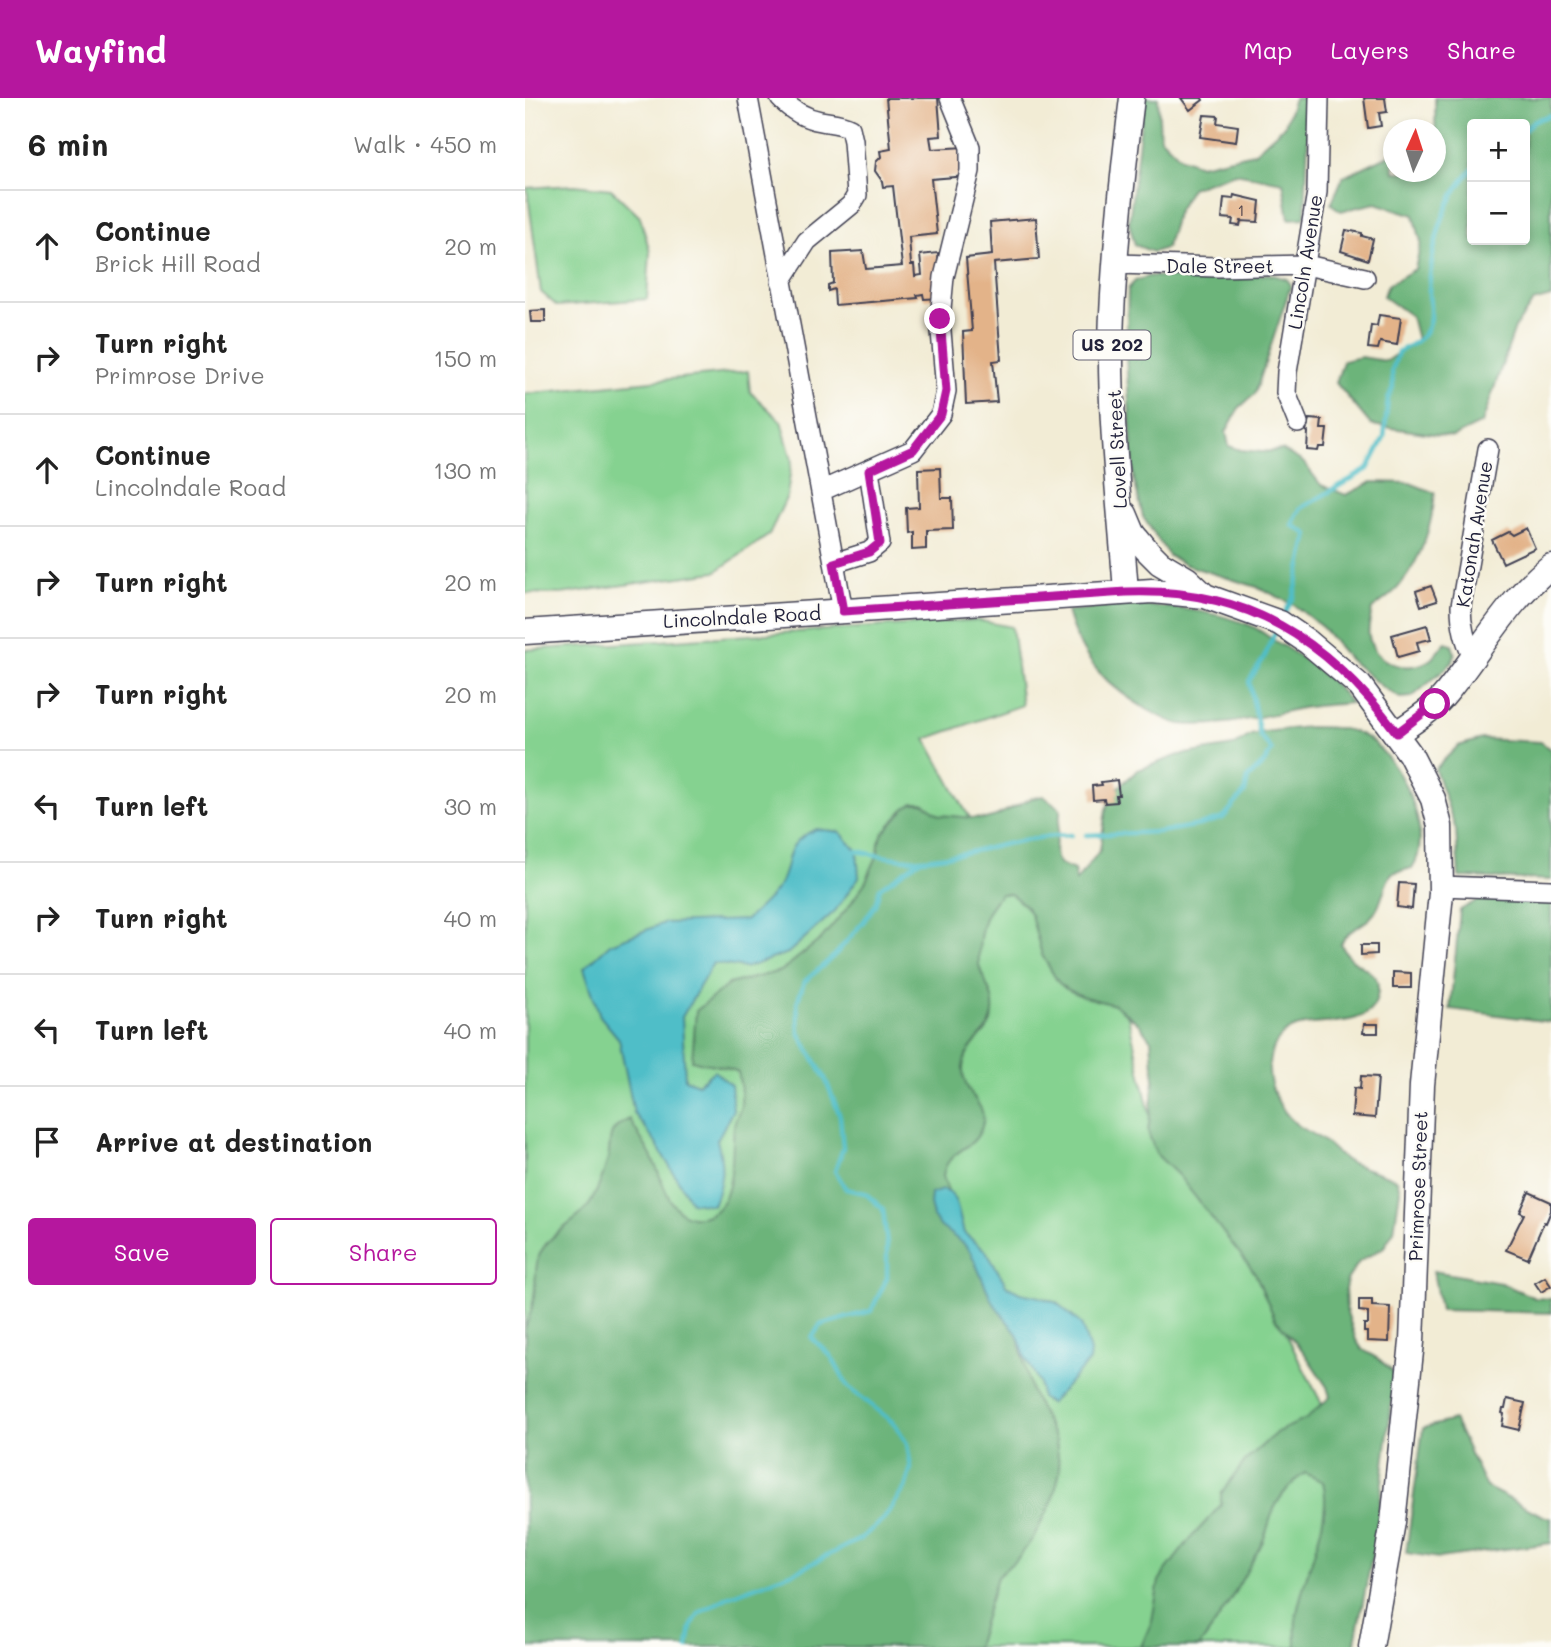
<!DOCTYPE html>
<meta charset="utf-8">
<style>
body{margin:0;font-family:Mali,sans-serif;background:#f6f6f6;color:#222}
.controls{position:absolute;right:21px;top:21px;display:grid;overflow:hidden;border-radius:7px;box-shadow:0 4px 10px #0003}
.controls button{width:63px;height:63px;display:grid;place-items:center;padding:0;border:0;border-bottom:2px solid #e0e0e0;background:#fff;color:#222;font:35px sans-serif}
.compass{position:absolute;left:858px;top:21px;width:63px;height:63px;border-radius:50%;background:#fff;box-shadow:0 4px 10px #0003;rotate:3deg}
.stop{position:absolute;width:21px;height:21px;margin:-16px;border:5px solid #b5179e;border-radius:50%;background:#fff}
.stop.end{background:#b5179e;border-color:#fff;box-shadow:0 2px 7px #0008}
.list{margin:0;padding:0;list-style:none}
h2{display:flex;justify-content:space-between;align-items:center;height:91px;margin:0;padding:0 28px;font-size:30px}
h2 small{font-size:23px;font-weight:400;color:#767676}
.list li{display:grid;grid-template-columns:46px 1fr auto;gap:21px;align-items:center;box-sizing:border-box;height:112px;padding:0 28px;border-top:2px solid #e0e0e0}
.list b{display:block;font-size:26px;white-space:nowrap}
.list p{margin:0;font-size:23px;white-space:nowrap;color:#767676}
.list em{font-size:23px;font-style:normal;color:#767676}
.actions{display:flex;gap:14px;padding:21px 28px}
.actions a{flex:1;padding:16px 0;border:2px solid #b5179e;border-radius:7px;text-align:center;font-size:24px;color:#b5179e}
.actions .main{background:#b5179e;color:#fff}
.icon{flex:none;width:38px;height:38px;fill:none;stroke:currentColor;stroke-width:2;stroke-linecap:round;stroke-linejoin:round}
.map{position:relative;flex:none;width:1026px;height:1549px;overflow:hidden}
header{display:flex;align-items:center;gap:42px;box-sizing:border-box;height:98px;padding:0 35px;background:#b5179e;color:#fff}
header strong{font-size:33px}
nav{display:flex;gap:38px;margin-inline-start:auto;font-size:24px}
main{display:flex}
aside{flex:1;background:#fff}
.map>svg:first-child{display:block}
</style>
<header>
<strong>Wayfind</strong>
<nav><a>Map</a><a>Layers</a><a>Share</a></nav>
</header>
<main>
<aside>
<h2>6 min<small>Walk · 450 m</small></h2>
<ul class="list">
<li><svg class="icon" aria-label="ahead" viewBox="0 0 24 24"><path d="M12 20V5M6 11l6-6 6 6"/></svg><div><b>Continue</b><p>Brick Hill Road</p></div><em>20 m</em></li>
<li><svg class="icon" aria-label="right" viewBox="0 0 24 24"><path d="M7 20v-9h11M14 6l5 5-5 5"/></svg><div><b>Turn right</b><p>Primrose Drive</p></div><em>150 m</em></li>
<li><svg class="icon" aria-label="ahead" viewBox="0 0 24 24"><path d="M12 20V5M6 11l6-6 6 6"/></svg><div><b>Continue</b><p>Lincolndale Road</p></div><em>130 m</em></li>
<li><svg class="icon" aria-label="right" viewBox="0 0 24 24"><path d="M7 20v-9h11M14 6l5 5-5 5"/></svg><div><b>Turn right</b></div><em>20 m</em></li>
<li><svg class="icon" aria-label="right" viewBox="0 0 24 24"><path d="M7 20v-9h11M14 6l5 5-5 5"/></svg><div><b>Turn right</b></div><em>20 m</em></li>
<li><svg class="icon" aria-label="left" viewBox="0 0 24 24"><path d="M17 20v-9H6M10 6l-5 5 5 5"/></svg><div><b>Turn left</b></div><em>30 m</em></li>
<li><svg class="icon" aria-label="right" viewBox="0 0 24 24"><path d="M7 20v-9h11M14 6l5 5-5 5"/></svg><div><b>Turn right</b></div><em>40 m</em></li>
<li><svg class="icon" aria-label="left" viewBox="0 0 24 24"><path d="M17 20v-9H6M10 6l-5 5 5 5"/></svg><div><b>Turn left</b></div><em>40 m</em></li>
<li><svg class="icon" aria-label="arrive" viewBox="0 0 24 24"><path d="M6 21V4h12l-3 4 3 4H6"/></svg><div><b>Arrive at destination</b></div></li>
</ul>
<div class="actions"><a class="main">Save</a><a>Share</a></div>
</aside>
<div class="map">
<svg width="1026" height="1549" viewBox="0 0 1026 1549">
<rect width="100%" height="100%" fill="#fdfcf7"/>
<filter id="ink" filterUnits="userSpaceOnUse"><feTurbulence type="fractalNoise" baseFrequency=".0143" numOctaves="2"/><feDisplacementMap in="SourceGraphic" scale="14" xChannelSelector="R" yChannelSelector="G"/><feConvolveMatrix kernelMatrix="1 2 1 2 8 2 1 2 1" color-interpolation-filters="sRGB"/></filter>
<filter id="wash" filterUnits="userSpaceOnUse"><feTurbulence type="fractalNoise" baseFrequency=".00686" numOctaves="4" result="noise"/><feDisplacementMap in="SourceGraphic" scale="28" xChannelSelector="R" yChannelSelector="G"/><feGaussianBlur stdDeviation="1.57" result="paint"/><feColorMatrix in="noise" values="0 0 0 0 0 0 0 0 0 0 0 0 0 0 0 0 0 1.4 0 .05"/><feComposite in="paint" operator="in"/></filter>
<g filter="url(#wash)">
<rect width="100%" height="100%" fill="#f2ecd5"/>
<path fill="#85d290" stroke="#547a66" stroke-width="2" d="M49 87 86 91 115 119 125 154 122 201 32 208 16 194 2 90Z
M223 273 225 294 256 323 267 362 262 398 244 437 190 474 36 496 0 495V296Z
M451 522 487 529 497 607 401 641 440 712 525 838 603 918 632 1049 719 1141 768 1250 813 1337 812 1549H0V552Z"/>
<path fill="#6cb47a" stroke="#476b5a" stroke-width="2" fill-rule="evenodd" d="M619 0H633L635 39 656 60 675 67 729 55 760 27 769 0H782L784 8 780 120 764 121 758 84 710 75 666 90 653 112 641 150 628 154 610 147 604 125Z
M910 0H1026V199L1008 204 990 230 957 325 928 339 846 327 811 285 818 263 836 259 861 263 892 242 886 218 858 198 863 187 890 171 896 144 889 117 851 105 816 113 806 106 818 79 868 55 869 74H911ZM947 26H1000V142H947Z
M745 176 762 181 766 187 730 296 714 310 701 334 704 348 716 352 737 354 757 352 778 364 796 387 821 397 847 384 885 385 910 395C907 428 897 459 876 486 869 496 856 504 847 511 846 519 842 531 844 539 849 566 884 577 906 561 911 557 915 549 921 544L927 547 930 556 927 565 887 599 875 600 856 588 824 561 798 530 769 507 735 490 661 467 644 458 618 419 609 381 601 259 603 191 610 183 624 178 676 181Z
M597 507C639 508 684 511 724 527 732 530 740 536 747 541 777 559 804 577 826 605 808 607 790 607 772 611 734 619 695 630 655 626 645 624 634 618 625 613 582 589 555 561 542 513Z
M782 629C798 629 820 629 835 636 872 653 912 734 887 770L867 775C857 789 858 808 845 820 834 830 822 832 816 846 828 875 862 867 851 903 841 933 786 919 764 932 752 939 744 955 744 969 743 988 755 1012 770 1025 778 1032 789 1036 797 1042 806 1048 813 1058 822 1063 838 1071 856 1074 872 1082L875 1092 869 1133 859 1149 834 1164 822 1182 820 1191 821 1211 831 1242 837 1251 855 1262 870 1276 850 1443 829 1549H771C771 1540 770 1531 771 1522 775 1482 809 1421 798 1384L780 1375C767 1384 752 1401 747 1416 743 1427 741 1438 736 1447 717 1482 698 1517 674 1549H616L627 1523 634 1483 639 1475 666 1440 696 1407V1396L720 1363 752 1334 781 1321 805 1299 802 1289 778 1253 750 1221 730 1175 653 1077 631 1056 623 1034 629 982 626 942 613 925 590 907 559 899 541 891 533 884 517 857 506 817 501 809 486 796H476C459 814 455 830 454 854 454 859 453 866 455 870 460 889 470 894 468 916 465 939 439 945 438 971 437 995 462 1006 458 1025 451 1055 422 1049 418 1078L440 1146 450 1152 491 1229 506 1293 531 1343 535 1374 527 1404 508 1440 495 1458 472 1479 451 1549H0V1231C5 1218 9 1204 10 1190 11 1179 10 1168 14 1158 24 1133 53 1126 66 1104 73 1092 78 1078 82 1064 88 1043 78 1033 105 1021 111 1034 120 1046 126 1058 136 1076 140 1103 157 1115 165 1120 175 1120 183 1117 212 1106 206 1053 209 1028 210 1020 215 1014 216 1007 217 997 215 984 213 974 198 967 182 967 167 962L171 913 204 886 256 873 296 841 324 808 341 783 353 756 354 745 358 735 379 711 388 705H398L415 717 460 721 471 718 507 700 518 698 535 710C537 725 524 755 534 765 537 768 545 770 549 772L551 783 575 752 581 711 589 693 613 672 654 657 708 648 726 637 739 634Z
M957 641 1016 644 1026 652V782L934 779 931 732 910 671 933 648Z
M953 802 1026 806V924L925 911 935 812Z
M908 1173 976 1185 1010 1200 1026 1201V1215L915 1212Z
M929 1322 961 1389 1020 1419H1026V1445L914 1460 881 1455 898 1330Z"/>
<path fill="#50bec8" stroke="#397082" stroke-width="2" d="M291 731 315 734 332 753 334 779 310 813 263 855 220 870 188 865 157 919 160 981 173 986 189 973 206 987 208 1012 192 1042C199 1068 198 1083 188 1107L166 1104 127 1039 109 1015 94 941 75 918 59 870 85 846 139 825 221 822C231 812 245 801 253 789 270 763 253 749 291 731Z
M417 1092 426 1095 431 1104 439 1135 461 1153 482 1188 495 1195 515 1199 532 1205 556 1226 565 1253 564 1263 525 1306 516 1300 514 1284 500 1259 492 1236 467 1203 446 1155 439 1146 416 1129 408 1119 405 1106 406 1096Z"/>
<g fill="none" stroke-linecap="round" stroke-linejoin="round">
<path stroke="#50bec8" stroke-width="4.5" d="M1000 32 1008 23 1026 17
M758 518 769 499 783 436 767 427 775 411 843 371 859 340 863 301 868 289 867 273 873 254C886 247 900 241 904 225 907 216 904 203 904 193 906 151 917 102 947 72
M561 737 634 734 675 727 698 720 720 694 723 680 739 665 747 652 735 638 724 583 739 560 751 532
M332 753C353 758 375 762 396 761 447 758 495 738 546 737
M163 1549 166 1529 174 1515 205 1498 274 1472 335 1441 358 1422 380 1390 386 1370 382 1346 370 1326 323 1289 306 1258 287 1240 295 1227 346 1213 362 1180V1147L358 1111 340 1095 321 1091 310 1073 318 1050 315 1018 300 980 274 935 272 905 279 884 310 857 339 823 350 807 355 790 396 761"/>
</g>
<g id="blocks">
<path fill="#e3b389" d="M361 0H413L416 38 405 39 407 51 440 49 442 78 406 81 412 136 384 139 386 167H389L390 178 397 177 395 157 413 155 416 200 399 201 398 196 392 197 393 200 310 207 309 191 303 193V187L308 185 307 155 338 153 341 171 377 168 368 88 358 89 357 83 350 73 351 64 356 59 355 53 366 51Z
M656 0H677L678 2 665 12Z
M839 0H860L862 14 854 15 856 28 843 30Z
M679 17 693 18 692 25 713 28 711 44 675 39Z
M709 97 735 103 733 124 716 123 715 128 707 127 708 121 697 120 699 100 708 101Z
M511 120 514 161 469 165 476 262 468 263 472 304 441 306 438 234 447 233 441 160 467 157 465 124Z
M821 132 837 135V138L848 141 843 162 816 153Z
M20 212V224H6L5 213Z
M854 217 876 220 872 247 855 244 853 251 843 250 846 227 852 228Z
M784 321 797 322 796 331H802L800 349H794L793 353 782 352 783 334 781 333Z
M415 370 416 400H427L428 432 401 433V451L387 452V434L382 435 381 410 394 409 393 371Z
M1001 430 1010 450 978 465 967 442 983 434 987 437Z
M906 488 912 503 896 508 891 493Z
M902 527 906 541 892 544 894 553 873 559 867 537Z
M592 682 594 697H591L592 704 580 705 579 701 568 702 567 688 577 687 576 684Z
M874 785 889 786 887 811 872 809Z
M836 847H852V856L836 857Z
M868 874 886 875V890H868Z
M839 926H853V935H838Z
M836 978 853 979 850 1020 827 1018 829 990 835 991Z
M1004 1094 1026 1104V1113L1021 1125 1019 1124 1003 1161 981 1152 999 1116 995 1114Z
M1020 1179 1026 1188 1016 1194 1010 1185Z
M834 1202H847V1208L865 1209 864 1244 842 1243V1234H839V1226H843V1214L834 1213Z
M982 1301 1000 1305 994 1332 977 1328 979 1316 977 1315 978 1311H980Z"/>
</g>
</g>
<g filter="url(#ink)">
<use href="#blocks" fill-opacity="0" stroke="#414052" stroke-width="2"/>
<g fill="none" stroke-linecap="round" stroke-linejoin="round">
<defs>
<path id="minor" d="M223 0 318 513
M255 0C266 12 279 20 296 23 306 25 316 25 325 30L328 43 332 97 326 107 282 143 256 183
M592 166 692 169 781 167 840 180
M773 325 761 295 762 274 792 94 794 0
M296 393 388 352 416 316 421 293 415 221 419 179 445 73V49L425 0
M309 465 344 454 355 445 344 372
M948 560C940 542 936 528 936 508L963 351
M916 788 1026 792"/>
<path id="major" d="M600 416 608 435 621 451 635 465 662 481 680 498
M601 494C595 411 585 327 586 244 588 163 597 81 607 0
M0 534 627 493 680 498 755 525 783 544 835 588 885 656 908 701 915 728 916 795 897 987 887 1244 868 1424 846 1549
M872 635C889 623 909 611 922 594 956 552 983 502 1026 468"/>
</defs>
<use href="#minor" stroke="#414052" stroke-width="22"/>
<use href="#major" stroke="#414052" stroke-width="27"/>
<use href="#minor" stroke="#fff" stroke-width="19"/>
<use href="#major" stroke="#fff" stroke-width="24"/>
</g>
</g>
<g fill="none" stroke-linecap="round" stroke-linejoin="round" filter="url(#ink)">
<path stroke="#b5179e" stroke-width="9" d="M415 221 421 293 416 316 388 352 344 372 355 445 344 454 309 465 318 513 601 494C721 489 802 541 872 635L910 606"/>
</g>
<g text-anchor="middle" stroke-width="5" stroke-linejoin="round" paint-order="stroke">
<g font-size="16" fill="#52464e">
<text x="716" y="118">1</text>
</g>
<rect fill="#fdfcf7" stroke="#646373" stroke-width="2" x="548.5" y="232.5" width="77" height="29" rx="5"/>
<g font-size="18" font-weight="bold" fill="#22223b">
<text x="587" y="253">US 202</text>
</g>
<g font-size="19" fill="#22223b" stroke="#fdfcf7">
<text transform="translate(780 164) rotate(-81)" y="7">Lincoln Avenue</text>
<text x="695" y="175">Dale Street</text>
<text transform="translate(592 351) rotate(-93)" y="7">Lovell Street</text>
<text transform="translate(949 436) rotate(-81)" y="7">Katonah Avenue</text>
<text transform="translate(217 519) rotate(-3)" y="7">Lincolndale Road</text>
<text transform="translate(893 1088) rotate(-88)" y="7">Primrose Street</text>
</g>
</g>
</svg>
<div class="controls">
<button>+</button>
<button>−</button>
</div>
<svg class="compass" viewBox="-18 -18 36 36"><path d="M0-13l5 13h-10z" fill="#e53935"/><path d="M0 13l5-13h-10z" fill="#767676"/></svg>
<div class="stop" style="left:910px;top:606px"></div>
<div class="stop end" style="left:415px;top:221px"></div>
</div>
</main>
